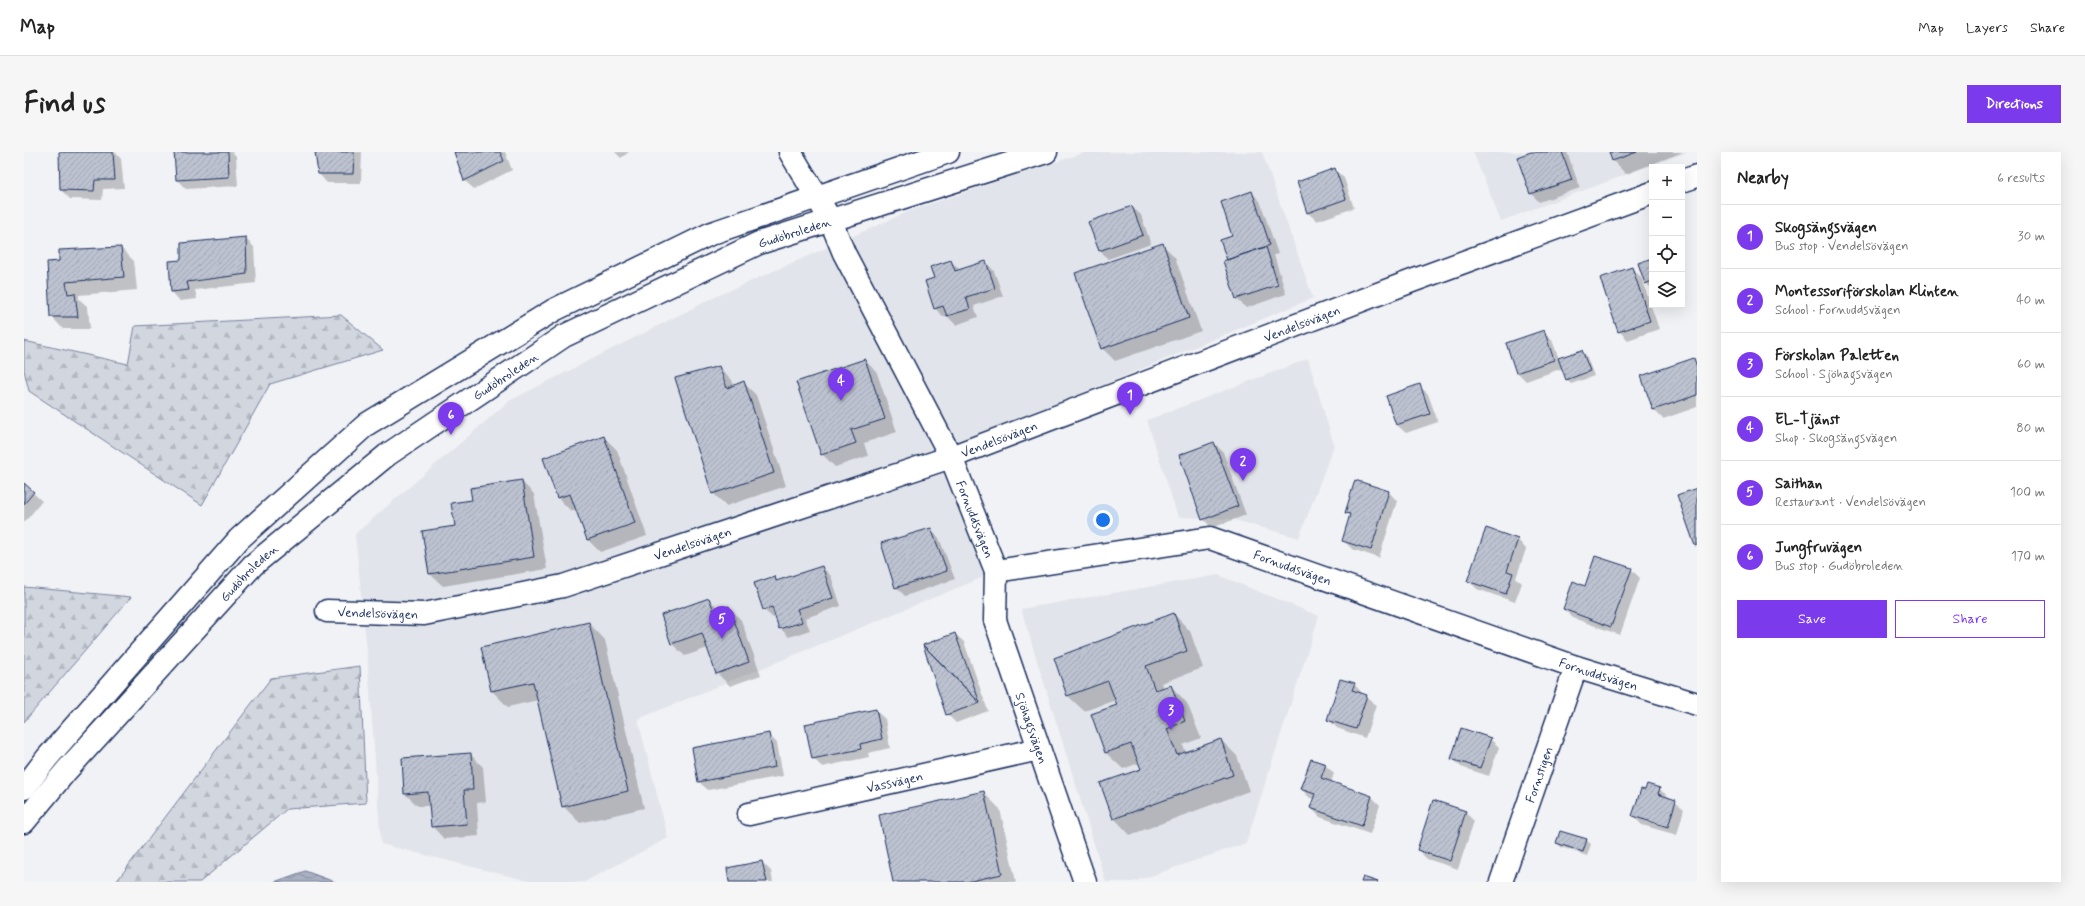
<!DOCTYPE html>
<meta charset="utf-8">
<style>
body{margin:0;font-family:Mynerve,sans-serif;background:#f6f6f6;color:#222}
.controls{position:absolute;right:12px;top:12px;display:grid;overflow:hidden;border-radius:0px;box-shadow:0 4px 16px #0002}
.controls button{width:36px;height:36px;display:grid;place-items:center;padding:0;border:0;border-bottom:1px solid #e0e0e0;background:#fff;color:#222;font:20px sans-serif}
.you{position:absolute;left:1079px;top:368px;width:14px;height:14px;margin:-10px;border:3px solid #fff;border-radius:50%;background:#1a73e8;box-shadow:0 0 0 6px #1a73e833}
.badge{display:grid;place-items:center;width:26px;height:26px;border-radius:50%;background:#7c3aed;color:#fff;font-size:13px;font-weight:700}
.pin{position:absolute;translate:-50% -33px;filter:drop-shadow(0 1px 2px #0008)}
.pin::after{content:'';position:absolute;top:21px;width:14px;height:12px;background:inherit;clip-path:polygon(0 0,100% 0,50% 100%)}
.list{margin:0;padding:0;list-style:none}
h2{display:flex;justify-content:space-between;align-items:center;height:52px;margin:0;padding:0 16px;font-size:17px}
h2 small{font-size:13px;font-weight:400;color:#767676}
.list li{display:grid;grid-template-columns:26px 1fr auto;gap:12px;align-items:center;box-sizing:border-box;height:64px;padding:0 16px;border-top:1px solid #e0e0e0}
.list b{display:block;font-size:15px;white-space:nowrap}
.list p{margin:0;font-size:13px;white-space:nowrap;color:#767676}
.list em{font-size:13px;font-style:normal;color:#767676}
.actions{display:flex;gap:8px;padding:12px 16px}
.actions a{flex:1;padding:9px 0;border:1px solid #7c3aed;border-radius:0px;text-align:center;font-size:14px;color:#7c3aed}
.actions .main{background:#7c3aed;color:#fff}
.icon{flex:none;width:22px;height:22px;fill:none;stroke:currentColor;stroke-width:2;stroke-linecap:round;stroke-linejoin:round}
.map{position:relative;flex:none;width:1673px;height:730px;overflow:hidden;border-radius:0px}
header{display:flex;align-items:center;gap:24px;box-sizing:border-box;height:56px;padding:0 20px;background:#fff;border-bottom:1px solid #e0e0e0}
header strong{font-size:19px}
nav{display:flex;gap:22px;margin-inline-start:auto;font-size:14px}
.intro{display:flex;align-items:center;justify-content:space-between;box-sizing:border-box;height:96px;padding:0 24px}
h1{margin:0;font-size:28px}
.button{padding:10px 18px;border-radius:0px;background:#7c3aed;color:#fff;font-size:14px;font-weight:700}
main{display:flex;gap:24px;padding:0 24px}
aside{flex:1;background:#fff;border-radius:0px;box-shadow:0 4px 16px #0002}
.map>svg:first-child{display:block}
</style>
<header>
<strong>Map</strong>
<nav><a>Map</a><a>Layers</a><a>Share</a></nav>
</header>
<div class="intro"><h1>Find us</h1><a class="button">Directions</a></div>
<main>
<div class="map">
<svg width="1673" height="730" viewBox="0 0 1673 730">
<defs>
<pattern id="forest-firs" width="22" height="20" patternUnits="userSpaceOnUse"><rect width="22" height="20" fill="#d2d6df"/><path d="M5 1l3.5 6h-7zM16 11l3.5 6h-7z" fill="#b4b8c2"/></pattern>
<pattern id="water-waves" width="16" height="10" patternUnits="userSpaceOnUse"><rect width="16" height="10" fill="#a8b0c2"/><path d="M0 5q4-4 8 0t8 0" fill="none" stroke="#8890a1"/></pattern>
<pattern id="building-hatch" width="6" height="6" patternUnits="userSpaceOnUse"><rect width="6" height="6" fill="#bcc2d0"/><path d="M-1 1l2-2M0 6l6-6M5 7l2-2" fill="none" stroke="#a1a7b5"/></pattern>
</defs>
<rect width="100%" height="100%" fill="#f1f2f5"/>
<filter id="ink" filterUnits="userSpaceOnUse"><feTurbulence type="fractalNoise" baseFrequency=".025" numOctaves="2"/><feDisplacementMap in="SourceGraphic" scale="8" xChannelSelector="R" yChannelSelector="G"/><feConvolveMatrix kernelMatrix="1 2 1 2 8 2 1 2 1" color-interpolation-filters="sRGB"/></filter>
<g filter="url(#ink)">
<path fill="#e1e4ea" d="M1062 0H1238L1289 146 919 299 972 420 614 567 644 686 560 730H509L357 692 343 499 331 382 485 249 689 146 888 58Z
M1449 0H1664L1477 69Z
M1284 207 1310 293 1275 386 1207 367 1154 365 1123 268Z
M1194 423 1295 464 1222 691 1109 730H1082L997 457Z"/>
<path fill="url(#forest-firs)" stroke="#76829e" d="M317 163 359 198 246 232 178 353 5 239 0 218V189L104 212 111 174Z
M0 435 107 445 0 570Z
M336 514 342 651 263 657 176 730H92L247 526Z"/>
<path fill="url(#water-waves)" stroke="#707c9a" d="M281 719 311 730H250Z"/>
<path fill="#0003" d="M36 0H91L97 7 100 36 79 37 78 48 46 47 37 38Z
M151 0H208L212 4 214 34 162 37 153 28Z
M292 0H338L337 31H303L295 22Z
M431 0H481L488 18 450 37 441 29Z
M591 0H605L597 6Z
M1510 0H1543L1556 36 1515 50 1507 41Z
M1586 0H1659L1602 22 1589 9Z
M1311 18 1320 26 1330 56 1293 69 1284 61 1274 31Z
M1228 41 1236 49 1254 102 1250 103 1262 142 1222 156 1213 147 1201 109 1204 108 1209 84Z
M1108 55 1117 63 1127 92 1084 107 1076 99Z
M221 86 230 95 232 131 171 138 173 147 156 149 148 140 146 110 158 109Z
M1138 92 1151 105 1177 179 1091 209 1078 196Z
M97 96 110 109 113 138 55 143V147L64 155 66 177H39L27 164 36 110Z
M1628 107V135H1626L1622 131Z
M927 109 936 118 962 110 970 119 979 144 950 154 954 165 932 173 923 164 919 165 911 156V126Z
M1608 116 1617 125 1635 177 1604 188 1595 179Z
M1520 179 1528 188 1535 207 1558 199 1562 203 1570 224 1547 232 1543 228 1539 216 1502 229 1493 220Z
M1670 207 1673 211V255L1639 267 1630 258 1619 225Z
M841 208 853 221 873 280 840 291 844 304 811 315 798 302Z
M695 215 708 228 710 234 719 230 732 243 762 334 702 354 689 341Z
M1395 233 1404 242 1414 270 1382 281 1373 273Z
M580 285 593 298 623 384 576 400 564 388 553 357 547 359 534 346 520 306Z
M1190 291 1199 300 1222 363 1188 376 1179 367Z
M497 329 510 342 523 417 419 434 406 422 449 348Z
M0 333 18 349 0 371Z
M1365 340 1373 349 1355 406 1328 397 1319 388 1326 365 1322 360Z
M907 377 915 386 931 427 881 444 872 435Z
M1494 388 1502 397 1492 426 1498 431 1491 450 1453 437 1444 428Z
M798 415 807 424 817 454 781 466 786 478 765 485 756 476 752 465 749 466 740 458 750 425 754 429Z
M1607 417 1616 426 1596 483 1549 466 1540 457 1561 435Z
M685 447 696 458 705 455 717 468 737 523 706 534 693 521 684 496 661 504 648 492Z
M1150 462 1166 479 1179 516 1137 531 1140 537 1147 534 1163 551 1177 586 1159 593 1162 601 1197 588 1213 604 1225 639 1106 683 1090 666 1118 618 1115 611 1099 617 1082 601 1094 554 1092 548 1060 559 1043 543Z
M565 471 581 488 620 656 556 671 539 654 514 548 484 555 468 539Z
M931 482 940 490 964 559 932 571 923 562Z
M1330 532 1339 542 1343 544 1352 553 1341 586 1313 576 1304 567Z
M852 559 861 567 866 596 844 601 845 605 798 615 789 606Z
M744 582 753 591 759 624 684 638 675 630Z
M1466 587 1475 595 1465 624 1437 615 1428 606Z
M446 602 459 615 462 650 453 651 455 684 420 687 408 674 406 654H394L381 642Z
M1301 613 1310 621 1307 631 1348 645 1356 653 1346 682 1296 665 1287 656 1291 647 1286 646 1277 637Z
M1635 637 1660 657 1653 683 1618 673 1609 664Z
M959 640 976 657 992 730H870Z
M1441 660 1450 669 1434 717 1403 707 1394 698Z
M1562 688 1567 692 1563 704 1537 695 1533 691Z
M738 710 747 719 749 730H706Z"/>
<path fill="url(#building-hatch)" stroke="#1b2f5e" d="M35 0H89L91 28H71L70 39 36 38Z
M150 0H204L205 25 152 28Z
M291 0H330L329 22H294Z
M430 0H476L480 9 440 29Z
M1507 0H1538L1548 28 1506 42 1493 5Z
M1585 0H1613L1588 9Z
M1311 16 1322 47 1283 61 1273 30Z
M1228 39 1246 93 1203 108 1196 88 1208 84 1197 50Z
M1108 54 1119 83 1075 99 1064 70Z
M222 85 223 122 163 130 165 138 147 140 145 109 157 108V91Z
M1139 91 1165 166 1077 197 1051 121Z
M97 95 100 125 42 130 44 142 51 141 54 165H26L23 110 35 109V98Z
M1242 95 1254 133 1212 147 1199 109Z
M1628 106V129L1621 132 1614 111Z
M927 108 931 119 962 109 971 136 942 145 946 157 923 164 919 154 910 157 901 129 910 126 906 115Z
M1608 115 1626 169 1594 180 1576 126Z
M1520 178 1530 208 1492 221 1482 191Z
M1558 198 1566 219 1542 228 1534 206Z
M1670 206 1673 215V243L1629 258 1617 224Z
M841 207 861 267 827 278 832 291 797 303 772 230Z
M695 214 703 236 720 229 750 321 688 342 651 226Z
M1396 232 1406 262 1372 273 1362 244Z
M580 284 611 371 563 388 546 342 533 346 519 306Z
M1190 290 1214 354 1178 368 1155 303Z
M498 328 510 405 405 422 398 379 431 374 427 351 448 348 446 336Z
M1331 328 1365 339 1347 398 1318 389 1326 362 1321 361Z
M0 331 10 340 0 352Z
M1673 336V393L1671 394 1653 343Z
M907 376 923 419 871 436 857 391Z
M1462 376 1494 387 1483 419 1489 421 1482 442 1443 429Z
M1571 404 1608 416 1587 475 1539 457 1549 429 1561 434Z
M798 414 809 446 773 457 778 470 755 477 748 455 739 458 730 431 751 424 752 429Z
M685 446 690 459 705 454 725 510 692 522 678 481 647 492 637 463Z
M1150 461 1163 499 1122 514 1131 538 1147 533 1161 569 1143 577 1153 603 1197 587 1209 623 1089 667 1076 631 1117 617 1107 592 1081 601 1067 562 1093 553 1084 529 1043 544 1030 506Z
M565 470 604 639 538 655 509 530 467 539 457 495Z
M931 481 956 551 899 493Z
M899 493 956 551 922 563Z
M1316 527 1331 531 1328 538 1343 543 1332 577 1303 568Z
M852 557 858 587 836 592 837 597 788 607 781 572Z
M1437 576 1467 586 1456 616 1427 607Z
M745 581 751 615 674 630 668 596Z
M447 601 449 638H440L443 672 407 675 404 640 380 642 378 606Z
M1287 607 1302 612 1297 626 1348 644 1338 674 1286 656 1291 642 1276 637Z
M1623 632 1636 636 1634 642 1652 648 1644 675 1608 664 1617 637 1621 638Z
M960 639 978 722 943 730H869L855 663Z
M1409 648 1442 659 1426 709 1393 698Z
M1536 679 1563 687 1559 700 1532 691Z
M738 709 743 730H705L703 716Z
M1339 725 1354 730H1337Z"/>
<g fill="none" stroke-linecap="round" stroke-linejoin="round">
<defs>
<g id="minor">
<path id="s1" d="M766 0 806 67 820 101 927 305 972 419 1186 386 1552 515 1673 552"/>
<path d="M1658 29 1673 24"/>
<path id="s2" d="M972 419 971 468 1061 730"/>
<path id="s3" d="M303 459 400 462 539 434 927 305 1388 129 1628 41"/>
<path id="s4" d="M725 662 1015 597"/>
<path id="s5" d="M1477 730 1552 515"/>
</g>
<g id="major">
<path d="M0 636 23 606 215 387 343 272 530 158 688 81 924 0"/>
<path id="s6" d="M0 670 42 619 229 413 363 303 540 184 735 91 1022 0"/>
</g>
</defs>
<use href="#minor" stroke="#1b2f5e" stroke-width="25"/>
<use href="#major" stroke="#1b2f5e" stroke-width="25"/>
<use href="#minor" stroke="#fff" stroke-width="22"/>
<use href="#major" stroke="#fff" stroke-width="22"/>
</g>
</g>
<g text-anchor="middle" stroke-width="4" stroke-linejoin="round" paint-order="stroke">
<g font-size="13" fill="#1b2f5e" stroke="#fff">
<text dy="5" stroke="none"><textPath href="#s6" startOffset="984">Gudöbroleden</textPath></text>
<text dy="5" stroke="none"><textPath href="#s3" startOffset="1023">Vendelsövägen</textPath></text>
<text dy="5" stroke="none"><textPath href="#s6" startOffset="660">Gudöbroleden</textPath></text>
<text dy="5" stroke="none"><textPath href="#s3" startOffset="699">Vendelsövägen</textPath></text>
<text dy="5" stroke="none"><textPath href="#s1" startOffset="412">Fornuddsvägen</textPath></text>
<text dy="5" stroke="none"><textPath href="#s3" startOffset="375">Vendelsövägen</textPath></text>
<text dy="5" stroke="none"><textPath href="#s1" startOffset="772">Fornuddsvägen</textPath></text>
<text dy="5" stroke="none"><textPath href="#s6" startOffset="336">Gudöbroleden</textPath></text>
<text dy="5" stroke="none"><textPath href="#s3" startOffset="51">Vendelsövägen</textPath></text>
<text dy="5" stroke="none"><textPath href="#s1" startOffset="1096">Fornuddsvägen</textPath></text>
<text dy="5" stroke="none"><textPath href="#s2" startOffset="163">Sjöhagsvägen</textPath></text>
<text dy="5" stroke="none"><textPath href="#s5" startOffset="114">Fornstigen</textPath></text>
<text dy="5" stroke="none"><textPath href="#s4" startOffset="149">Vassvägen</textPath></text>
</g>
</g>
</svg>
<div class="controls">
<button>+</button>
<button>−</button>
<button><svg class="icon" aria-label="locate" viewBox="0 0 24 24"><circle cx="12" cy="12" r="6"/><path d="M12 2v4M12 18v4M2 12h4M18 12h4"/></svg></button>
<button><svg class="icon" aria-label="layers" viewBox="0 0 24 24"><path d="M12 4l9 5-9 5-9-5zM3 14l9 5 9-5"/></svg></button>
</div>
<div class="you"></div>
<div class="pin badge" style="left:1106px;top:263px">1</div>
<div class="pin badge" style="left:1219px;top:329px">2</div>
<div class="pin badge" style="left:1147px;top:578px">3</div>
<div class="pin badge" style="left:817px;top:249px">4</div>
<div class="pin badge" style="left:698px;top:487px">5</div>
<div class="pin badge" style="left:427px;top:283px">6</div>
</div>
<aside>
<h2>Nearby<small>6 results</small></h2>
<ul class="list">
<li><span class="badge">1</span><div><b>Skogsängsvägen</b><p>Bus stop · Vendelsövägen</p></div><em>30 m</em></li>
<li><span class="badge">2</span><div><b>Montessoriförskolan Klinten</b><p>School · Fornuddsvägen</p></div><em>40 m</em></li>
<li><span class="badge">3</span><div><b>Förskolan Paletten</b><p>School · Sjöhagsvägen</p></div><em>60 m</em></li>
<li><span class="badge">4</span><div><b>EL-Tjänst</b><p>Shop · Skogsängsvägen</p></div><em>80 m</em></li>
<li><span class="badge">5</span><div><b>Saithan</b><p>Restaurant · Vendelsövägen</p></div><em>100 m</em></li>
<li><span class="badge">6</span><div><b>Jungfruvägen</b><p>Bus stop · Gudöbroleden</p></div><em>170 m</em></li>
</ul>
<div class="actions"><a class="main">Save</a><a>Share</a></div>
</aside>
</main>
